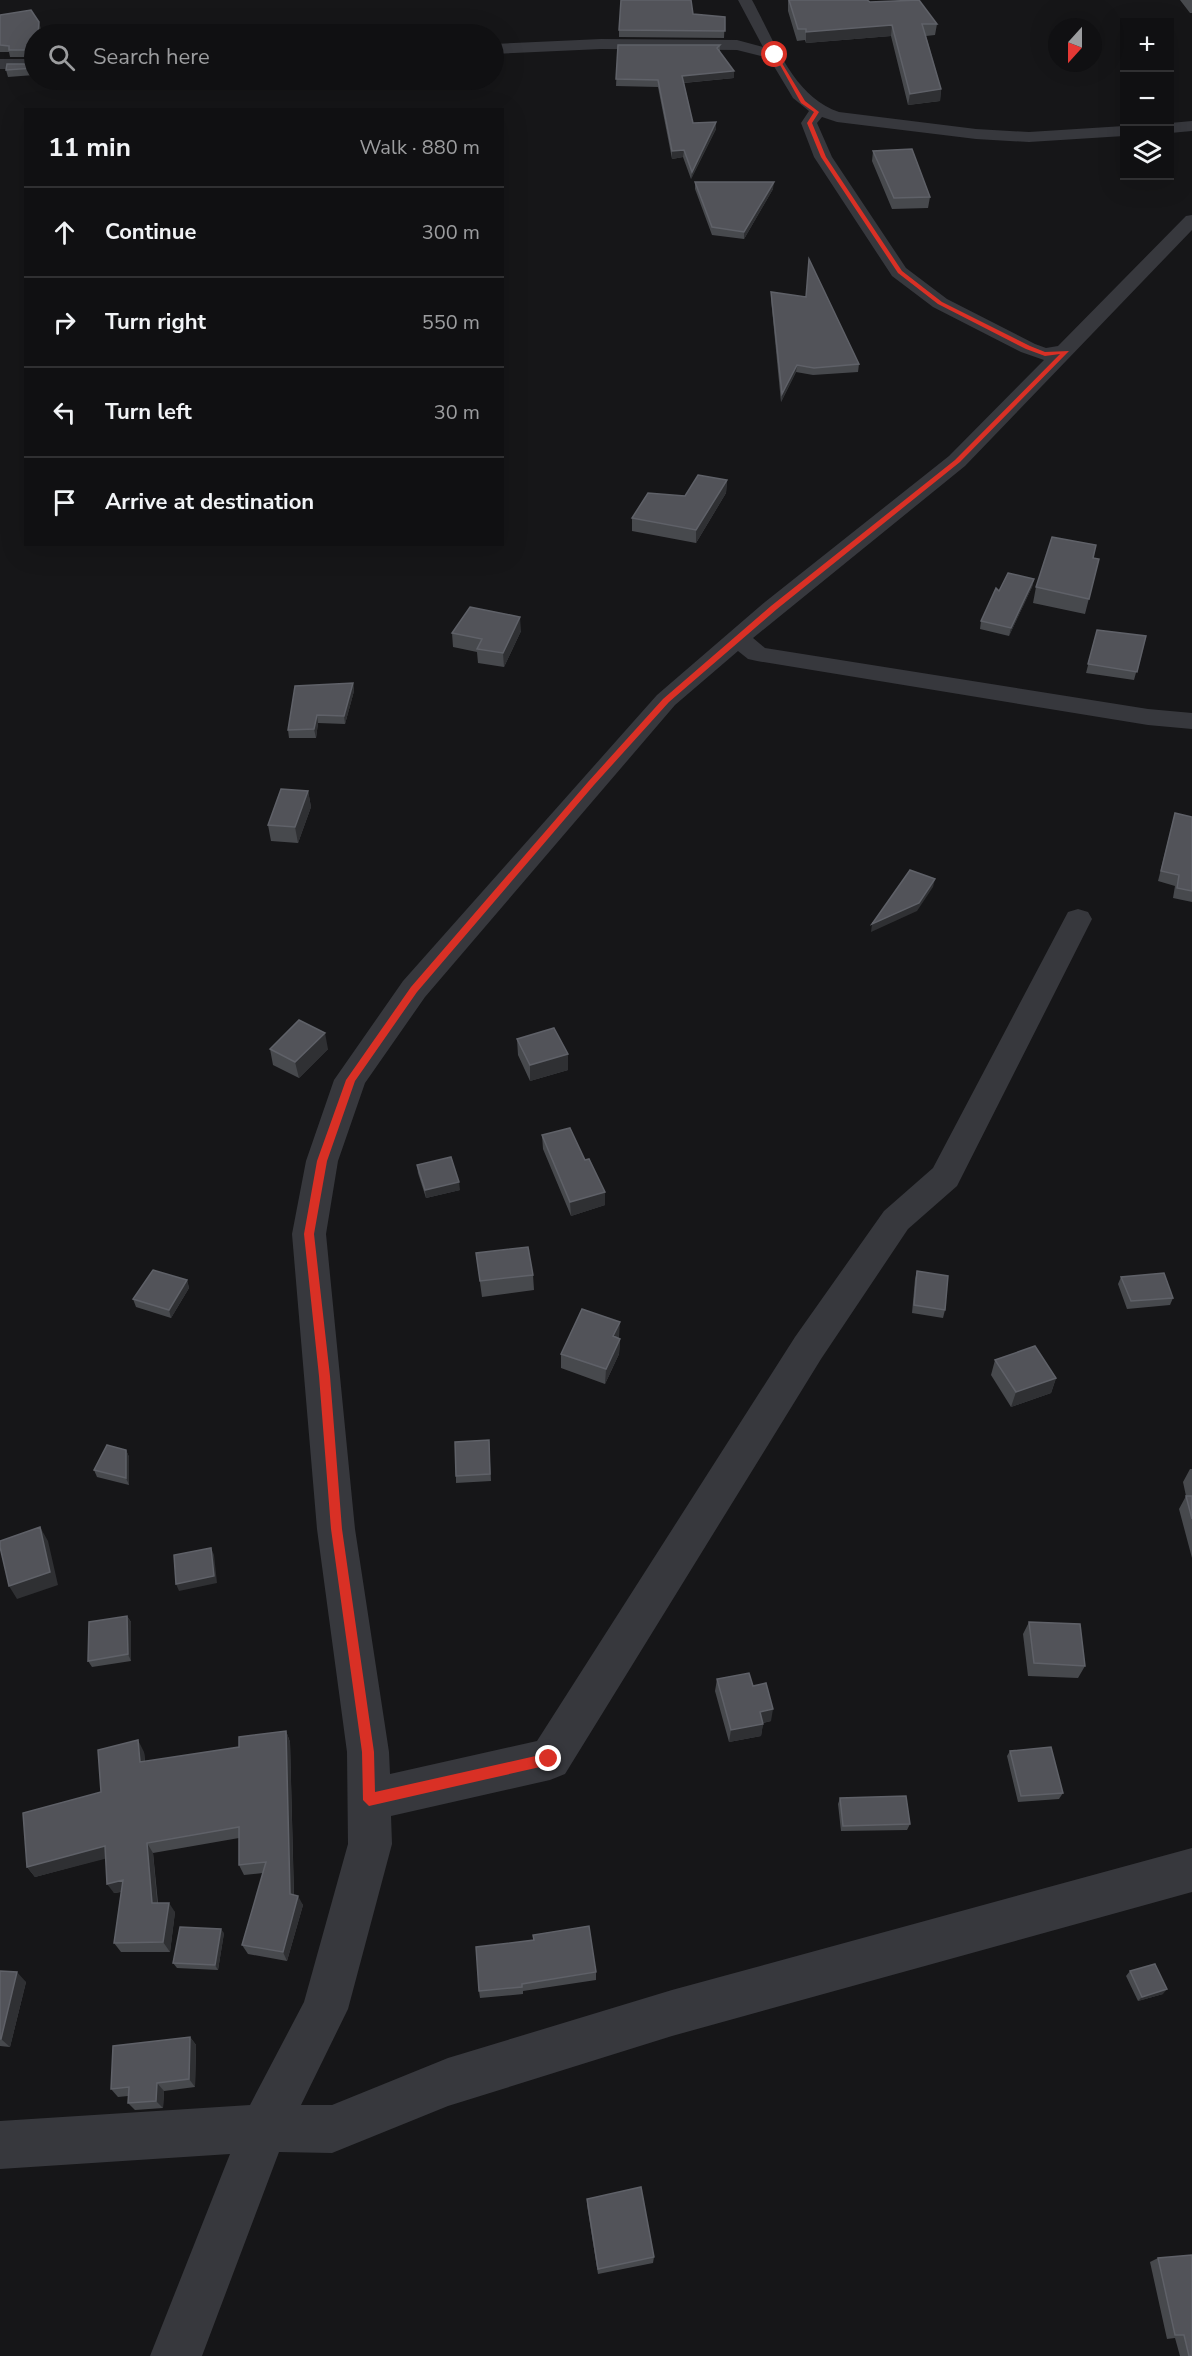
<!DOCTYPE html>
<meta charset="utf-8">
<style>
body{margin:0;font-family:"Nunito Sans",sans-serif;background:#1e1e20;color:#f1f3f6}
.controls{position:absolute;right:18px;top:18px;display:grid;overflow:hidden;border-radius:0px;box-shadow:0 6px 24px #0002}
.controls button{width:54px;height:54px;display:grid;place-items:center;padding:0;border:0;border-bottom:2px solid #303032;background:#101012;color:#f1f3f6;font:30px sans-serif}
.compass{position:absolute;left:1048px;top:18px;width:54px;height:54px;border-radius:50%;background:#101012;box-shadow:0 6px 24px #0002;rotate:201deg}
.stop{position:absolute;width:18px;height:18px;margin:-14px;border:4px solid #d93025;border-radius:50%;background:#fff}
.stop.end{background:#d93025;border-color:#fff;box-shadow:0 2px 6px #0008}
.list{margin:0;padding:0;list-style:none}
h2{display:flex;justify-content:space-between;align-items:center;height:78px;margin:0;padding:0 24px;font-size:26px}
h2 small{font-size:20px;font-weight:400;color:#9c9d9f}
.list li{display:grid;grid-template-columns:39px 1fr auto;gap:18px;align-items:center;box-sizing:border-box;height:90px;padding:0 24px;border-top:2px solid #303032}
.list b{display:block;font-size:22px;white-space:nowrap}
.list em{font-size:20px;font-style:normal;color:#9c9d9f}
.icon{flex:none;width:33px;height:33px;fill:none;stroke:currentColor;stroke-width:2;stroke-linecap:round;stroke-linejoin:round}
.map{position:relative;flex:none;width:1192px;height:2356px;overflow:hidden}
.search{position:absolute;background:#101012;box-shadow:0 6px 24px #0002;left:24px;top:24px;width:480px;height:66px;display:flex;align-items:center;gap:15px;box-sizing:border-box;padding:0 21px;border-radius:33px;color:#9c9d9f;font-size:22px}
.panel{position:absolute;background:#101012;box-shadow:0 6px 24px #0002;left:24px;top:108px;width:480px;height:438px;border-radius:0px}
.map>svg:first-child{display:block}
</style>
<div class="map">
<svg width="1192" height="2356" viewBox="0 0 1192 2356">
<rect width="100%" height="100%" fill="#161618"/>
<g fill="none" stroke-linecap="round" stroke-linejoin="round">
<path fill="#37383d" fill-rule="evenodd" d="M738 0H752C774 40 793 97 839 112L976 129 1029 132 1124 126V136L1029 142 976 139 837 122 822 117 817 123 832 157 906 268 947 299 1035 344 1046 348 1058 346 1186 216 1192 215V230L965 466 753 638 765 648 1148 709 1192 713V729L1148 725 757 661 748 659 738 651 675 705 425 997 365 1083 338 1161 326 1234 355 1529 389 1752 390 1774 537 1741 795 1337 884 1211 933 1168 1068 912 1078 909 1088 912 1092 919 957 1186 908 1229 821 1359 565 1774 550 1780 391 1816 392 1844 348 2009 301 2105H332L448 2058 672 1990 1192 1848V1892L672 2036 448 2106 332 2153 279 2152 202 2356H150L230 2154 0 2169V2121L250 2105 304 2002 348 1844 347 1752 317 1529 292 1234 306 1161 334 1080 403 981 657 695 765 602 949 456 1044 360 1021 352 933 307 892 276 814 157 801 123 809 111 793 98 769 58 737 50 601 49 494 54V44L601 39 737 40 763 47Z
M0 59H34V69H0Z
M1192 121V131L1170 133V123Z"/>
</g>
<path fill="#47494d" d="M788 0 870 2 937 24 935 35 926 36 941 89 940 101 908 105 891 36 806 43 805 40 797 41 788 11Z
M1180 0H1192V13H1190Z
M693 14 725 17 724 38 619 37V30Z
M0 15 41 29 34 34V75L8 77 6 70 34 64 33 57H10L9 52H0Z
M618 45H720V51L734 78 684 83 693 123 716 122V129L691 179 683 157 672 159 658 87 616 86Z
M873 151 930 197 928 208 892 209 872 161Z
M695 182 773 189 744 239 712 235 695 189Z
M771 292 859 364 858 372 813 375 796 372 781 402 771 299Z
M727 480 726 493 696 543 632 531V518Z
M1096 545 1093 558 1099 559 1085 614 1033 603 1036 587Z
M1034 579 1032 587 1009 636 980 629 981 621 999 591Z
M1097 630 1146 636 1134 680 1086 673Z
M521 631 504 667 478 663 477 652 453 647 452 633Z
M353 683 354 691 345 724 318 723 316 738H289L288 730Z
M308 791 311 807 298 843 271 841 268 825Z
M1175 813 1192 817V902L1173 898 1175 886 1158 881Z
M517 1039 568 1054V1070L530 1081 518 1055Z
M270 1049H328L299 1078 273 1065Z
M542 1135 605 1205 571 1216 543 1149Z
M417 1165 460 1190 426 1198 418 1173Z
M476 1253 533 1275 534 1290 482 1297Z
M917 1271 945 1310 943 1318 912 1313 915 1279Z
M1121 1277 1173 1298 1170 1305 1127 1309 1118 1284Z
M187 1280 189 1288 171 1318 136 1307 133 1299Z
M619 1337V1338L620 1339 619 1354 605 1384 561 1368V1354Z
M995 1360 1056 1378 1051 1393 1011 1407 991 1375Z
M489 1440 491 1481 456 1483V1476Z
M126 1450 129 1457V1485L97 1477 94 1470Z
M1190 1469H1192V1558L1179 1509 1186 1496 1183 1482Z
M127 1616 131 1622V1661L92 1667 88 1661Z
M1029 1622 1085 1666 1078 1678 1028 1676 1023 1634Z
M717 1679 753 1686 771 1721 763 1723 761 1736 729 1742 715 1691Z
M286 1731 290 1742 294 1895 303 1905 287 1961 248 1954 242 1945 263 1873 244 1875 239 1865V1838L153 1853 158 1903 175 1912 170 1952H121L114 1943 121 1892 114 1893 105 1858 35 1877 27 1867 101 1792 144 1752 145 1762 239 1747Z
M1010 1751 1063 1793 1059 1799 1018 1802 1007 1756Z
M840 1798 910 1824 907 1830 841 1831 838 1804Z
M224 1933 218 1970 177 1968 173 1963Z
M0 1971 26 1982 10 2047 0 2046Z
M1130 1971 1163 1994 1138 2001 1126 1976Z
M596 1972V1980L523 1991V1994L480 1998 479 1991Z
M190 2037 196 2045 195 2087 164 2091 163 2108 135 2110 128 2103V2096L118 2097 111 2089Z
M587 2199 654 2257 653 2263 598 2274 587 2205Z
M1158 2258 1192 2356H1180L1175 2338 1167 2339 1150 2262Z"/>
<path fill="#2f3033" d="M39 22 41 29 40 34H38Z
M892 25 891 36 806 43V32Z
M734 71V78L682 83V76Z
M941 89 940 101 908 105 910 94Z
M716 122V129L691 179 692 172Z
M684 150 683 157 672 159V151Z
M774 182 773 189 744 239V232Z
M797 365 796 372 781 402 782 394Z
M727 480 726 493 696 543V530Z
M1034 579 1032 587 1009 636 1011 628Z
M520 617 521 631 504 667 503 653Z
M353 683 354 691 345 724 344 716Z
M317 715 318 723 316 738 314 729Z
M308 791 311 807 298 843 295 827Z
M935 879 933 887 917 911 871 932 872 924Z
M325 1033 328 1049 299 1078 295 1062Z
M568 1054V1070L530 1081V1065Z
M459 1182 460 1190 426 1198 425 1190Z
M605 1192V1205L571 1216 570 1202Z
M187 1280 189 1288 171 1318 169 1310Z
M620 1322 619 1337 612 1351 613 1336Z
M620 1339 619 1354 605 1384 606 1369Z
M1056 1378 1051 1393 1011 1407 1016 1392Z
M126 1450 129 1457V1485L126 1478Z
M40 1527 48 1541 58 1585 17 1599 9 1586Z
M211 1548 214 1555 217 1583 179 1591 176 1584Z
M127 1616 131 1622V1661L128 1654Z
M773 1709 771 1721 758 1724 760 1712Z
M763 1724 761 1736 729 1742 731 1730Z
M286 1731 290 1742 294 1904 290 1894Z
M138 1740 144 1752 146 1773 140 1762Z
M147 1843 153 1853 158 1912 152 1903Z
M105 1846 112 1857 35 1877 27 1867Z
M123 1880 130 1890 114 1893 107 1884Z
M298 1896 303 1905 287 1961 283 1952Z
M169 1903 175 1912 170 1952 163 1942Z
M221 1929 224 1933 218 1970 215 1965Z
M17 1972 26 1982 10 2047 1 2039Z
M1167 1989 1163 1994 1138 2001 1142 1997Z
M190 2037 196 2045 195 2087 189 2079Z
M157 2083 164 2091 163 2108 156 2101Z"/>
<path fill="#525359" stroke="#5f6168" stroke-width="1.5" d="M621 0H691L693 14 725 17V31L619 30Z
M789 0H867L870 2 919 0 937 24H922L941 89 910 94 892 25 806 32V29H798Z
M31 10 39 22 38 34H34V68L6 70 7 64H34L32 50H9V46L0 45V15Z
M618 45H720L717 48 734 71 682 76 693 123 716 122 692 172 684 150 672 151 658 80 616 79Z
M912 149 930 197 894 198 873 151Z
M695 182H774L744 232 712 227Z
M809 259 859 364 814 368 797 365 782 394 771 292 806 297Z
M698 475 727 480 696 530 632 518 648 493 685 496Z
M1052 537 1096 545 1093 558 1099 559 1089 599 1036 587Z
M1008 573 1034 579 1011 628 981 621 996 588 999 591Z
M470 607 520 617 503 653 477 649 482 639 452 633Z
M1097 630 1146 636 1137 672 1088 664Z
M353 683 344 716 317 715 314 729 288 730 295 686Z
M281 789 308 791 295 827 268 825Z
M1175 813 1192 817V891L1177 888 1179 875 1161 871Z
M910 870 935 879 919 903 872 924Z
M299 1020 325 1033 295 1062 270 1049Z
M554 1028 568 1054 530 1065 517 1039Z
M570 1128 585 1160 589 1159 605 1192 570 1202 542 1135Z
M451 1157 459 1182 425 1190 417 1165Z
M528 1247 533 1275 480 1281 476 1253Z
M153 1270 187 1280 169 1310 133 1299Z
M917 1271 948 1276 945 1310 914 1305Z
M1164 1273 1173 1298 1131 1301 1121 1277Z
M582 1309 620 1322 613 1336 620 1339 606 1369 561 1354Z
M1035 1346 1056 1378 1016 1392 995 1360Z
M489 1440 490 1474 456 1476 455 1442Z
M107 1445 126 1450V1478L94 1470Z
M1186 1496H1192V1519Z
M40 1527 50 1572 9 1586 0 1547V1541Z
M211 1548 214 1576 176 1584 174 1555Z
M127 1616 128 1654 88 1661 89 1622Z
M1029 1622 1080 1624 1085 1666 1034 1663Z
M749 1673 753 1686 766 1683 773 1709 760 1712 763 1724 731 1730 717 1679Z
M286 1731 290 1894 298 1896 283 1952 242 1945 266 1862 239 1865V1827L147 1843 152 1903H169L163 1942 114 1943 123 1880 107 1884 105 1846 27 1867 23 1813 101 1792 98 1750 138 1740 140 1762 239 1747V1737Z
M1051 1747 1063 1793 1021 1796 1010 1751Z
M906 1796 910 1824 843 1826 840 1798Z
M589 1926 596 1972 522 1984V1987L479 1991 476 1947 534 1940 533 1935Z
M180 1927 221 1929 215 1965 173 1963Z
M1155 1964 1167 1989 1142 1997 1130 1971Z
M0 1971 17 1972 1 2039H0Z
M190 2037 189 2079 157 2083 156 2101 128 2103 129 2087 111 2089 113 2046Z
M641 2187 654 2257 598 2269 587 2199Z
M1192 2255V2356H1189L1184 2335H1175L1158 2258Z"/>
<path fill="#d93025" d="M774 54 777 55 805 101 819 112 812 123 826 157 902 271 942 302 1030 346 1045 352 1069 351 960 462 777 609 669 702 594 785 417 992 355 1081 327 1161 314 1234 330 1376 342 1529 374 1752 375 1792 549 1753 556 1759 549 1765 369 1806 363 1800 362 1752 331 1529 319 1376 304 1234 317 1161 346 1080 411 987 588 782 663 699 771 606 955 460 1060 354 1045 356 1026 349 938 304 898 273 821 157 807 123 814 112 801 103Z"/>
</svg>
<div class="controls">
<button>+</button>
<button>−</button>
<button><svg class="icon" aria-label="layers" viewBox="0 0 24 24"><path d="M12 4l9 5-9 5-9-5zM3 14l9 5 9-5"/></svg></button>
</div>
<svg class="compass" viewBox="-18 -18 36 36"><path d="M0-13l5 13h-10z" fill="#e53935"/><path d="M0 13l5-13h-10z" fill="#9c9d9f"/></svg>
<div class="stop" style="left:775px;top:55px"></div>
<div class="stop end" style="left:549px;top:1759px"></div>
<div class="search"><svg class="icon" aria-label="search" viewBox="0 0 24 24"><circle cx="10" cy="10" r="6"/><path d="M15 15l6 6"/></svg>Search here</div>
<section class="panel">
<h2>11 min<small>Walk · 880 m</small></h2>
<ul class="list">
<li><svg class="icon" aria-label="ahead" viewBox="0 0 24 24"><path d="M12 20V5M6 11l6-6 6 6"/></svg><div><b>Continue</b></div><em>300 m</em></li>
<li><svg class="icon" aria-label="right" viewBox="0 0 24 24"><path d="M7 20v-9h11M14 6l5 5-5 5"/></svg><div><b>Turn right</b></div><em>550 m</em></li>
<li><svg class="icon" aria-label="left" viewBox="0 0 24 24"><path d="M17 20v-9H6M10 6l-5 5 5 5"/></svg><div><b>Turn left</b></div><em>30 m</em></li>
<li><svg class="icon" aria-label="arrive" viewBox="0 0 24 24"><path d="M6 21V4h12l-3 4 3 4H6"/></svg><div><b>Arrive at destination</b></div></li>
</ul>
</section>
</div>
